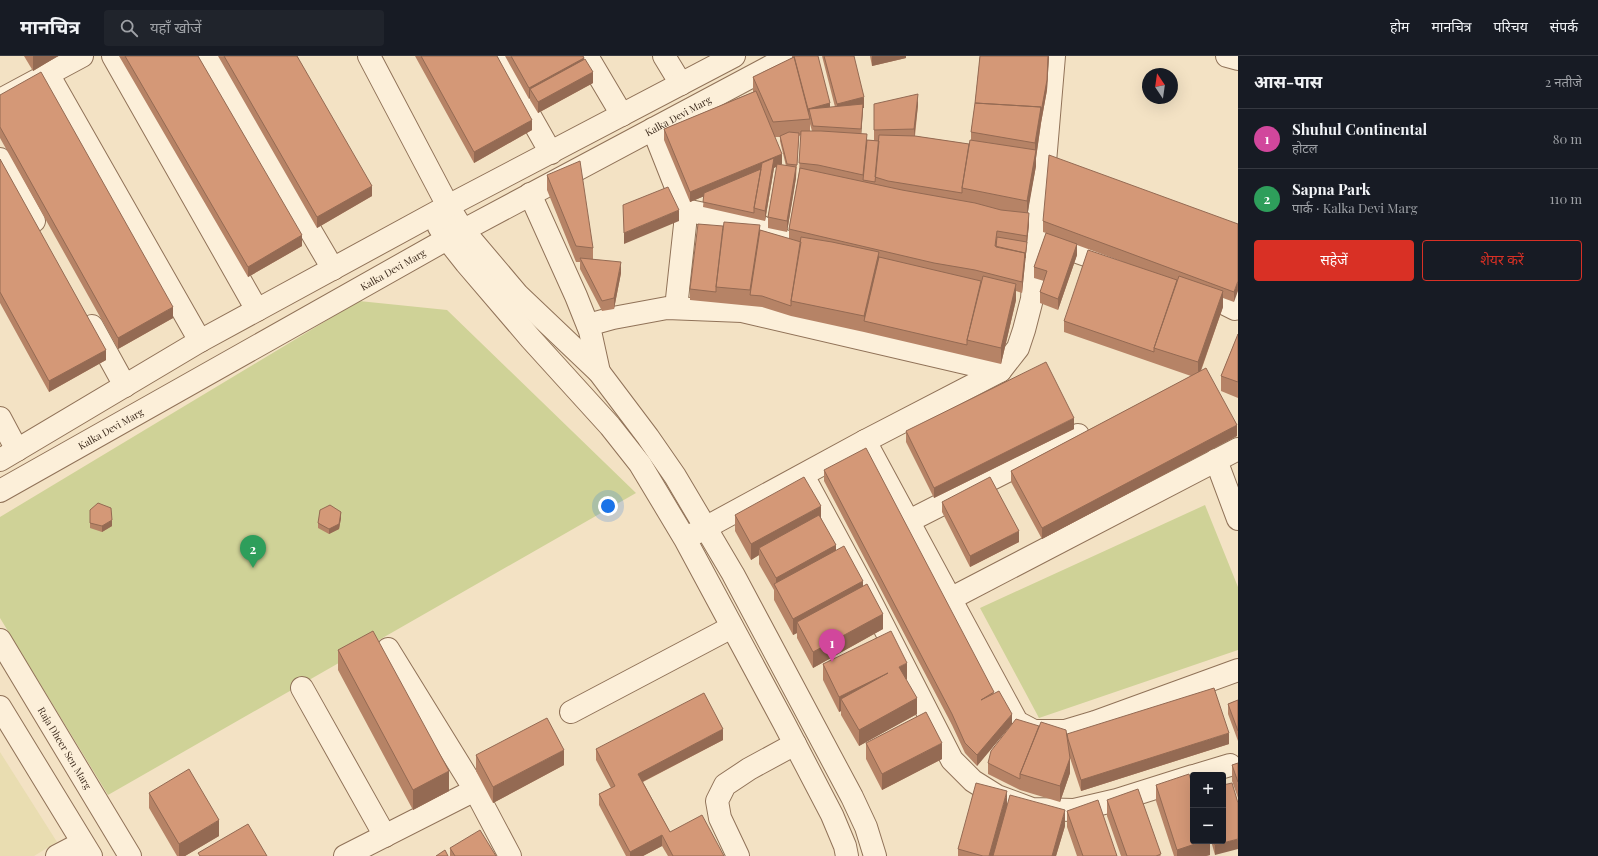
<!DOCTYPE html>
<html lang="hi">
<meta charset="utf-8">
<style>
body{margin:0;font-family:"Playfair Display","Noto Sans Devanagari",serif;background:#20242c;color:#f1f3f6}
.controls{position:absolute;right:12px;bottom:12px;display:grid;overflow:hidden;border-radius:4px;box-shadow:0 4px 16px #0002}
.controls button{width:36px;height:36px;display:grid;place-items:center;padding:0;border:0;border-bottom:1px solid #363941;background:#171b24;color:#f1f3f6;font:20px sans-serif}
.compass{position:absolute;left:1142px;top:12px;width:36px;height:36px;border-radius:50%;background:#171b24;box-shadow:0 4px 16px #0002;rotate:347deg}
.you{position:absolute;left:608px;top:450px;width:14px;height:14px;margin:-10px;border:3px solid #fff;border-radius:50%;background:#1a73e8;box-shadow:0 0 0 6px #1a73e833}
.badge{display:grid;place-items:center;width:26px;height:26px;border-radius:50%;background:#d93025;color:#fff;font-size:13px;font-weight:700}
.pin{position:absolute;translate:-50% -33px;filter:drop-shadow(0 1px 2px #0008)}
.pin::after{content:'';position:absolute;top:21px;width:14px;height:12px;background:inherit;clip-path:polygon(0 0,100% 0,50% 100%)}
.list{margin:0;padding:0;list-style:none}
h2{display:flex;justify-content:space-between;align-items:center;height:52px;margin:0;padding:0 16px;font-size:17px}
h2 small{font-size:13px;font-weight:400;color:#9ea1a6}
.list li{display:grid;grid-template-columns:26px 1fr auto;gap:12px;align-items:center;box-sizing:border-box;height:60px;padding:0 16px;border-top:1px solid #363941}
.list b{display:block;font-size:15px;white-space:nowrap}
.list p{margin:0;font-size:13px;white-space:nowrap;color:#9ea1a6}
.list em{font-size:13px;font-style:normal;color:#9ea1a6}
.actions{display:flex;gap:8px;padding:12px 16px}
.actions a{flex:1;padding:9px 0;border:1px solid #d93025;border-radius:4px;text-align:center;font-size:14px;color:#d93025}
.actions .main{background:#d93025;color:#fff}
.icon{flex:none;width:22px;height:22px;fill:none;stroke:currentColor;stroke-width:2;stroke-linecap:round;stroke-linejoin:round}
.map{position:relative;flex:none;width:1238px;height:800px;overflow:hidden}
header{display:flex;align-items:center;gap:24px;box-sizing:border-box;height:56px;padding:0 20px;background:#171b24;border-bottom:1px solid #363941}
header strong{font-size:19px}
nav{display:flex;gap:22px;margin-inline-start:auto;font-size:14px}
.search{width:280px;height:36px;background:#20242c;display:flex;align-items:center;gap:10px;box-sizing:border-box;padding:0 14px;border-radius:4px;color:#9ea1a6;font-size:15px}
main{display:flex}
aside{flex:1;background:#171b24}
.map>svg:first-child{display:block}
</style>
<header>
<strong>मानचित्र</strong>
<div class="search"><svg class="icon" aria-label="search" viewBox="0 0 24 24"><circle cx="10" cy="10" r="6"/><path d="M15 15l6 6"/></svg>यहाँ खोजें</div>
<nav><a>होम</a><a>मानचित्र</a><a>परिचय</a><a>संपर्क</a></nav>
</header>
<main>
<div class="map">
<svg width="1238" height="800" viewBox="0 0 1238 800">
<rect width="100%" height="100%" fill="#f3e2c4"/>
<path fill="#e9ddb1" d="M0 696 57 786 34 800H0Z"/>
<path fill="#cfd297" d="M359 245 447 254 636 437 108 739 0 562V461Z
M1205 449 1238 531V594L1039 662 980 552Z"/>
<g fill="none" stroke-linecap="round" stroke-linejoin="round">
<defs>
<g id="minor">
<path d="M113 0 257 254"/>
<path d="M208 0 333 213"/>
<path d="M369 0 448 150 463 174 518 239 599 316 648 381 675 420 733 518 852 741 866 771 875 800"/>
<path d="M496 0 551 97"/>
<path d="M587 0 622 59"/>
<path d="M664 0 681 28"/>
<path d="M1227 0 1238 3"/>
<path d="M48 18 200 285"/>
<path d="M0 44 82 0"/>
<path d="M653 73 685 154V169L676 252"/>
<path d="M0 103 34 165"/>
<path d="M530 138 576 240 590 275 599 316"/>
<path d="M685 154 760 170 784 185 798 188"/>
<path d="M439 171 447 183 466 207 531 283 610 370 640 408 685 483 784 667 832 759 845 790 847 800"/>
<path d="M1049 186 1114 209"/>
<path d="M1194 237 1223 247 1235 253 1238 246"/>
<path d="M588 269 613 262 667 252 742 255 1000 315"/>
<path d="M92 270 125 330"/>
<path d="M0 362 17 394"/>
<path d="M865 385 1017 666 1034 675H1065L1095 666 1238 614"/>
<path d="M0 404 200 285 448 150 734 0"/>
<path d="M1216 404 1238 463"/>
<path d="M806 425 865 534 952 704 973 725 997 740 1032 753 1074 754 1117 744 1193 720"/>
<path id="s1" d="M0 435 447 183 790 0"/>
<path d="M909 465 1078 379"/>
<path d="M692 479 865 385 1000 315 1018 292 1024 274 1032 243 1036 182 1045 106 1054 0"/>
<path d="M950 543 1238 393"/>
<path id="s2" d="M0 584 130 800"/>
<path d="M302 632 385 780"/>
<path d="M0 651 91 800"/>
<path d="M571 656 732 571"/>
<path d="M1197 719 1230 709"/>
<path d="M475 734 510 800"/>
<path d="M57 800 82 787"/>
<path d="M345 800 475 734 388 593"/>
<path d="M738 800 720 762 717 745 725 729 749 713 795 688"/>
</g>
</defs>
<use href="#minor" stroke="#907258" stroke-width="24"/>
<use href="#minor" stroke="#fcefd9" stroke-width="22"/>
</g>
<path fill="#b68366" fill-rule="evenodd" d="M24 0H58L33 15Z
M119 0H198L302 190 248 221Z
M218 0H297L372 140 317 172Z
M415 0H497L532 74 474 107Z
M505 0H583L593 27 538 57 530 44V42L529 43Z
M792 0H818L830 51H835L822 0H854L864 52H863L861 78 867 84H874V74L918 49 915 80 969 88 971 84V76L975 47 980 0H1049L1047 34 1041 67 1036 102V110L1027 157 1029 168 1022 237 1016 235V244L1001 308 864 276 791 260 762 251 690 244V233L760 174 789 183V173L799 116 801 79 799 80 796 122 787 176 768 172V161L777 110 774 112 765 165 703 151 704 140 690 146 664 84V73L753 36V21L792 2ZM810 68 812 75H810ZM775 81H780V85L786 110 781 109 782 108Z
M870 0H906V2L872 10Z
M0 39 173 262 118 293 0 82Z
M0 103 106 304 49 336 0 247Z
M547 119 593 192V203L621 217 614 253 602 255 580 213V206H576L547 134Z
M1043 165 1238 168 1234 246 1223 242V251L1201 315 1237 380 1042 483 1011 426V415L1191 320 1064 276V265L1129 208 1077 189V199L1058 254 1040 247V236L1044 225 1034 222V211L1046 177 1043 176Z
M1238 278V342L1221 335V320Z
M1074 373 934 442 906 386V375Z
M824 414 994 638 1012 668 977 710 965 697 952 669 824 425Z
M942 446 1019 486 970 511 942 456Z
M90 454 112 470 102 476 90 472Z
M735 459 821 462 836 495 863 530 883 573 813 612 797 582V577L793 579 774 544V534L759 508V499L751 504 735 475Z
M341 462 339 473 329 478 318 472V467Z
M338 594 449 735 413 754 338 614Z
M823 608 907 623 906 624 917 658 859 690 841 659V655L839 656 823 624Z
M1238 644V685L1228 658V648Z
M1039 670 1067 678 1229 688 1081 735 1070 702V717L1060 746 1020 734 988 718V707Z
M723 684 643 726 670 776 724 800H668L662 790 643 800H626L599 749V738L611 732 596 704V693Z
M866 687 942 703 882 734 866 703Z
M476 699 564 709 493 747 476 715Z
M1238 707V742L1232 725V709Z
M1156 729 1210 785V799L1206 800H1174L1156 745Z
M149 737 219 780 185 800H177L149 752Z
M1107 744 1161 800H1121L1107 760Z
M1007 751 1065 770 1056 800H958V793Z
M1067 755 1117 800H1077L1067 771Z
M1211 785H1223L1215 799Z
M450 792 496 800H450Z"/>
<path fill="#946a53" d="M33 0H58L33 15Z
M872 0H906V2L872 10Z
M1048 0H1049L1047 34 1041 67 1036 102V110L1027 161V145L1035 94V87Z
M584 2V13L530 33V42L529 43V32Z
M593 16V27L538 57V46Z
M918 38V49L914 83V73Z
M864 41V52H863L861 84V73L837 59V48Z
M830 47V58L809 53V63H808V53Z
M532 64V74L474 107V96Z
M782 98V108L774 112 765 165V155L761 117 690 146V136Z
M796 111V122L787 176V165Z
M372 130V140L317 172V161Z
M679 154V165L624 188V177Z
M1029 157V168L1022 237V226Z
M760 169V185L750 239V234Z
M302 179V190L248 221V211Z
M1077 188V199L1058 254V243Z
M879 196V211L864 265V276V260Z
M621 206V217L614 253V242Z
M1238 225V235L1234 246V236Z
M1016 228V244L1001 308V292Z
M1223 235V251L1198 322V306Z
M173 251V262L118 293V282Z
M106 294V304L49 336V325Z
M1074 362V373L934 442V432Z
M1237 369V380L1042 483V472Z
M821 450V466L759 492V499L751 504V488Z
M341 456V462L339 473 329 478V473Z
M112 464V470L102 476V470Z
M1019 475V486L970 511V500Z
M836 489V504L776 532V522Z
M863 525V541L797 566V577L793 579V563Z
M883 558V573L813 612V596Z
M907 607V623L899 627V611Z
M888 617 841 643V655L839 656V641Z
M917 642V658L859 690V674Z
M1012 658V668L977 710V699Z
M723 673V684L638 728V718Z
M1229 677V688L1081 735V724Z
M942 687V703L882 734V718Z
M564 694V709L493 747V731Z
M1070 702V717L1060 746V730Z
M449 715V735L413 754V734Z
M1007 735V751L994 800H989Z
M1065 754V770L1056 800H1052Z
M219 764V780L185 800H179V788Z
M662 779V790L643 800H630V796Z
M1238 783V793L1215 799V789Z
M1204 785H1210V799L1206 800H1177V794Z"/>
<path fill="#d49877" stroke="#946a53" d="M125 0H198L302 179 248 211Z
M224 0H297L372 130 317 161Z
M421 0H497L532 64 474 96Z
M511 0H583L584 2 529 32Z
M794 0H818L830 47 808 53Z
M824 0H854L864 41 837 48Z
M980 0H1048L1047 24 1041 56V51L975 47Z
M794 1 810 63 773 66 753 21Z
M585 3 593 16 538 46 530 33Z
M41 16 173 251 118 282 0 71V39Z
M756 35 782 98 690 136 664 73Z
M918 38 914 73 874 74V48Z
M975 47 1041 51 1035 87 971 76Z
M863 48 861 73 813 70 809 53Z
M801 75H821L867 78 863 119 818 109 799 107Z
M789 76 799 77 797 109 787 108 780 80Z
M879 79 915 80 969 88 962 132V137L888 125 875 121Z
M867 84 879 85 875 126 863 124Z
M970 84 1036 94 1027 145 962 132Z
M1049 99 1238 168V225L1234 236 1043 165Z
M774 102 765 155 754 152 762 107Z
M0 103 106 294 49 325 0 236Z
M580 105 593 192 576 190 547 119Z
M777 108 796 111 787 165 768 161Z
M800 112 902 134 975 147 1001 154 1029 157 1027 180 997 175 995 190 1025 197 1022 226 975 214 934 207 789 173Z
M761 113 754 152V157L703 146 704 137Z
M668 131 679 154 624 177 623 149Z
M724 166 760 169 750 234 716 231Z
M698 168 723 170 716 231V236L690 233Z
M760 174 801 186 791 245V250L762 240 750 239Z
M1046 177 1077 188 1058 243 1040 236 1047 215 1034 211Z
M801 181 832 186 879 196 864 260 791 245Z
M997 181 1027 186 1025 202V197L996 191Z
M1088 194 1177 224 1154 292V296L1064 265Z
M879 201 981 225 967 284V289L864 265Z
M580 202 621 206 614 242 602 245Z
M983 220 1016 228 1001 292 967 284Z
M1179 220 1223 235 1198 306 1154 292Z
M1238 278V326L1221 320Z
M1046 306 1074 362 934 432 906 375Z
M1206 312 1237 369 1042 472 1011 415Z
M866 392 994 636 981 644 999 635 1012 658 977 699 965 687 952 658 824 414Z
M804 421 821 450 751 488 735 459Z
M990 421 1019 475 970 500 942 446Z
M98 447 111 452 112 464 102 470 90 467V454Z
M330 449 341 456 339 468 329 473 318 467 320 454Z
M819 459 836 489 776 522 759 492Z
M844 490 863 525 793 563 774 528Z
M867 528 883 558 813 596 797 566Z
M373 575 449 715 413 734 338 594Z
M891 575 907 607 899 611 917 642 859 674 841 643 888 617 839 641 823 608Z
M1214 632 1229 677 1081 724 1068 683 1067 678Z
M704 637 723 673 638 718 670 776 702 759 724 800H673L662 779 630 796 599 738 615 730 596 693Z
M1238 644V675L1228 648Z
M926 656 942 687 882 718 866 687Z
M547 662 564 694 493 731 476 699Z
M1016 663 1039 670 1020 718V723L988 707 991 695Z
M1041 666 1066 674 1070 702 1060 730 1020 718Z
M1238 707V726L1232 709Z
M189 713 219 764 179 788 149 737Z
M1189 718 1193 731V785H1204L1177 794 1156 729Z
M976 727 1007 735 989 800H983L958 793Z
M1232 727 1238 747V783L1215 789 1214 785H1223V729Z
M1138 733 1161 798 1156 800H1127L1107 744Z
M1010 739 1065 754 1052 800H993Z
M1098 744 1117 800H1083L1067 755Z
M248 768 267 800H200L198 797Z
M480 774 496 800H455L450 792Z
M445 794 448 800H436Z"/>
<g text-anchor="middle" stroke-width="4" stroke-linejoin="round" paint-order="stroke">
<g font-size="10" fill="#3e2c1e" stroke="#f9ecd5">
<text dy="4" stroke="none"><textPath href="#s1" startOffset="775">Kalka Devi Marg</textPath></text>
<text dy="4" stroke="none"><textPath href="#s1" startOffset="451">Kalka Devi Marg</textPath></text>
<text dy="4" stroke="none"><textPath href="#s1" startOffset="127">Kalka Devi Marg</textPath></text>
<text dy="4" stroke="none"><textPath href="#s2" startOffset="126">Raja Dheer Sen Marg</textPath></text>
</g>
</g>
</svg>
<div class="controls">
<button>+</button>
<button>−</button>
</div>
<svg class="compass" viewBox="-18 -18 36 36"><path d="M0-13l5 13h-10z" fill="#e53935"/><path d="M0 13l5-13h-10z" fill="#9ea1a6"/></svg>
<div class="you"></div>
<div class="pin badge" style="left:832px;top:606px;background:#d1479c">1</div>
<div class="pin badge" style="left:253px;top:512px;background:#2e9e5b">2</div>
</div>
<aside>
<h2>आस-पास<small>2 नतीजे</small></h2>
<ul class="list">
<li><span class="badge" style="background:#d1479c">1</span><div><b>Shuhul Continental</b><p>होटल</p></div><em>80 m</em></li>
<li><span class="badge" style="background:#2e9e5b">2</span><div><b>Sapna Park</b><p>पार्क · Kalka Devi Marg</p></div><em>110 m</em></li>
</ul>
<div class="actions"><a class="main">सहेजें</a><a>शेयर करें</a></div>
</aside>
</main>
